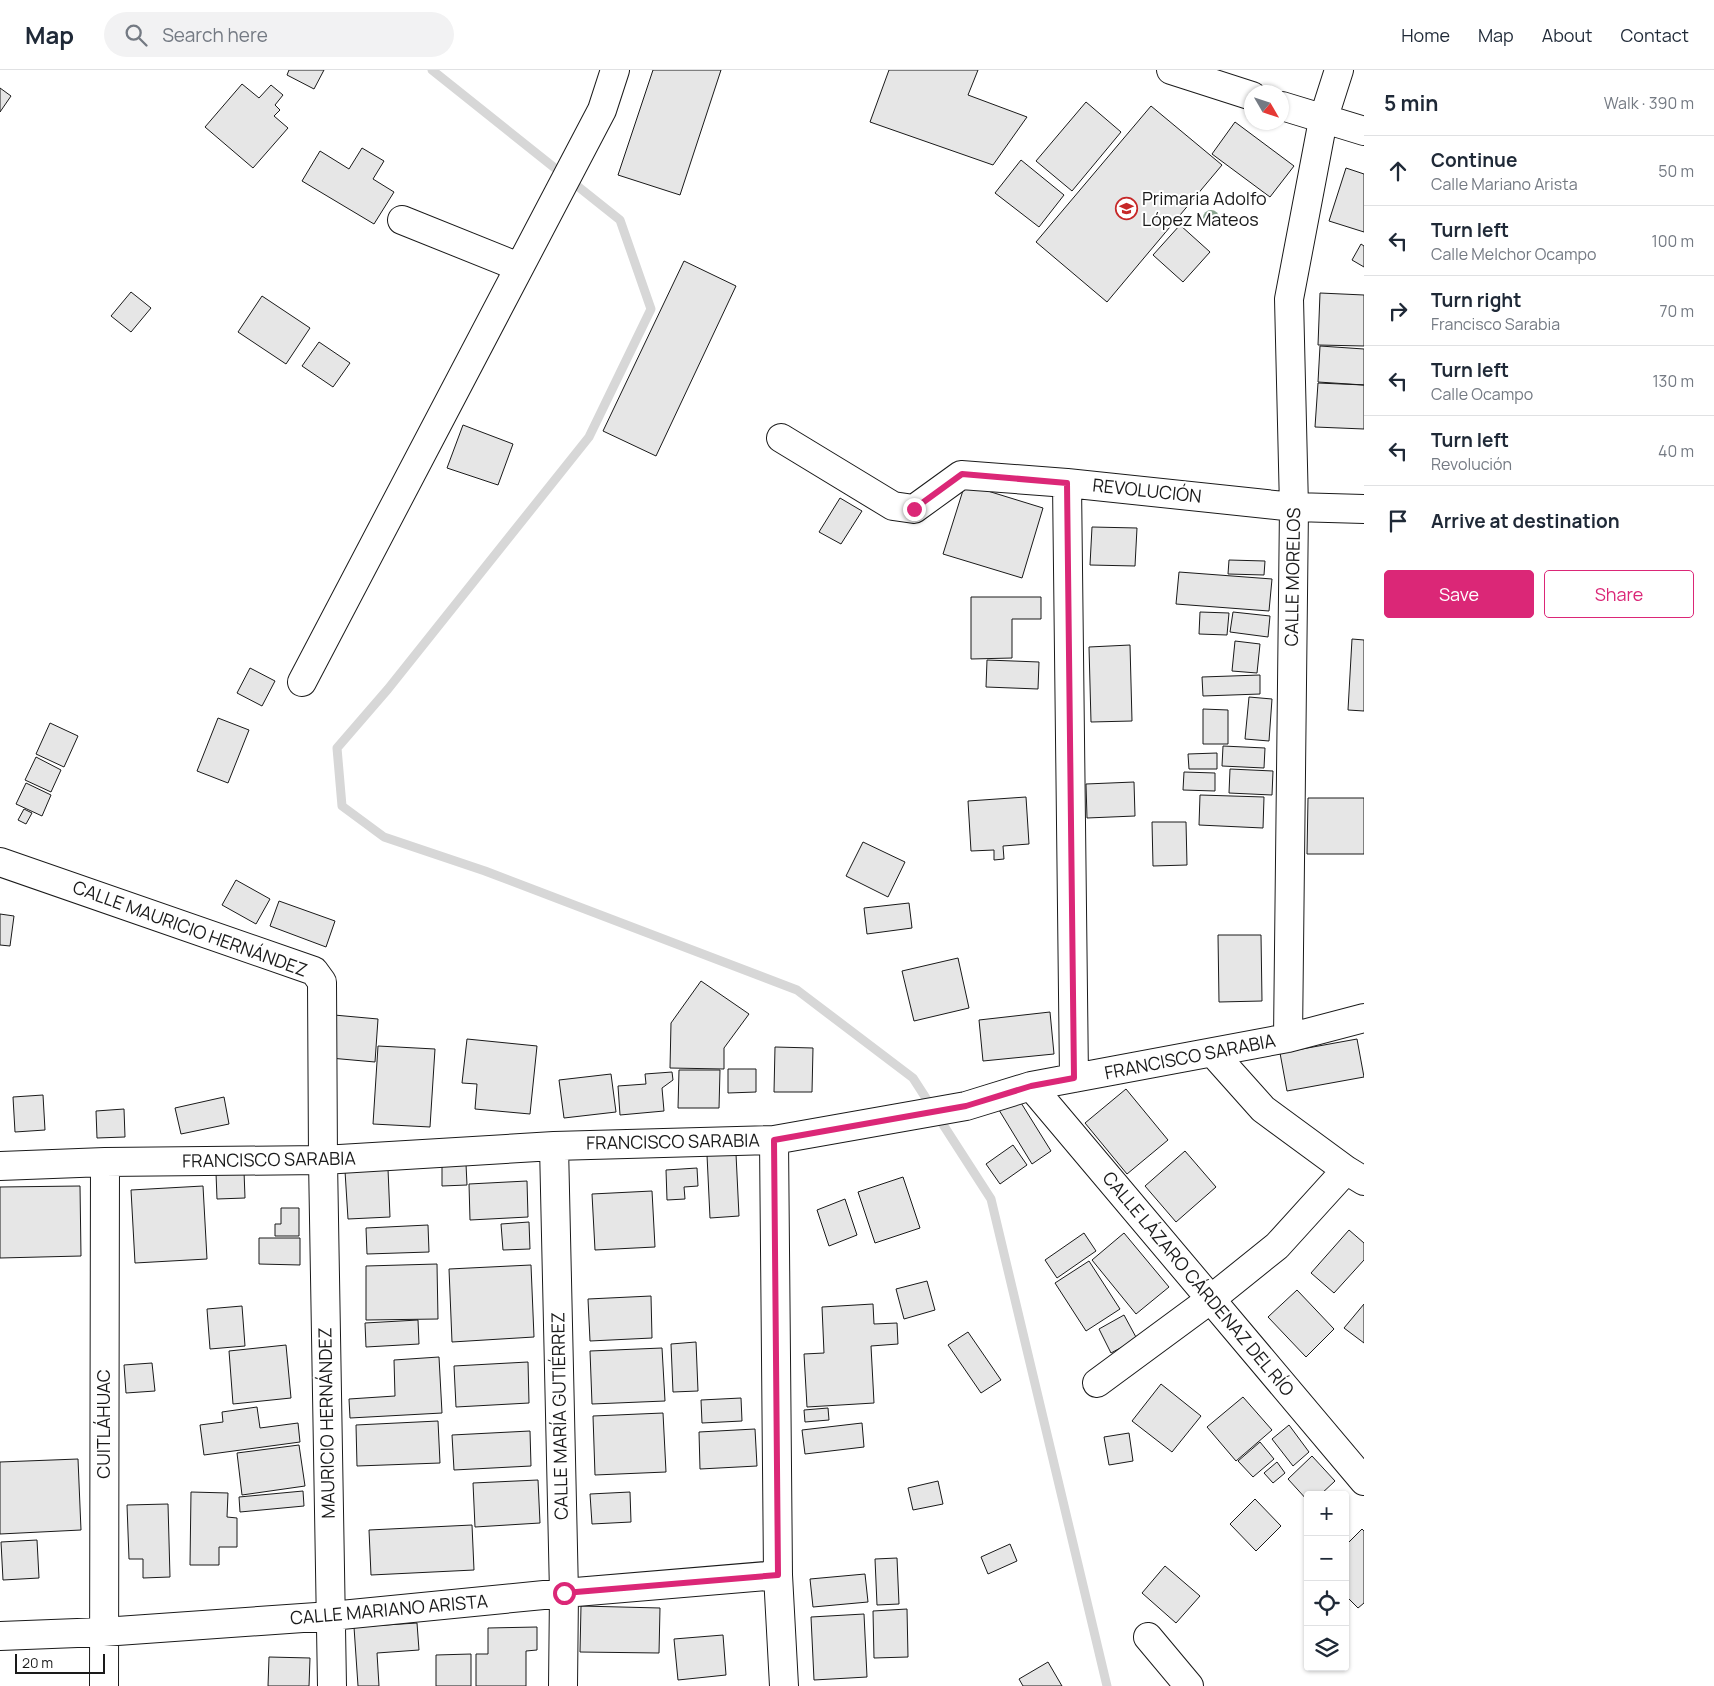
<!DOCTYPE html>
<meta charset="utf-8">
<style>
body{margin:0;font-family:Manrope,sans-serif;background:#f2f2f3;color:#1f2937}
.controls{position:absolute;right:15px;bottom:15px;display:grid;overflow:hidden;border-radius:5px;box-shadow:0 1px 4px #0004}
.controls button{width:45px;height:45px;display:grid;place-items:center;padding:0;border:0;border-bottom:1px solid #e0e1e3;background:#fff;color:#1f2937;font:25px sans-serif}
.compass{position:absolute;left:1244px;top:15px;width:45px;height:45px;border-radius:50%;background:#fff;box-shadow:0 1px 4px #0004;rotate:129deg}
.scale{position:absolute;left:15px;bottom:12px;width:90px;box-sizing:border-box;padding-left:5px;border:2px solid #1a1a1a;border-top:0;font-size:14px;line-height:18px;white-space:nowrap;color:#1a1a1a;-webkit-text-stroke:4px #fff;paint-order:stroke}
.stop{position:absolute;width:15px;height:15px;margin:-11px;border:4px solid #db2777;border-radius:50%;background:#fff}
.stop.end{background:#db2777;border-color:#fff;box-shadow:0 1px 5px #0008}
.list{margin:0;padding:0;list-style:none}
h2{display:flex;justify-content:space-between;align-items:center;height:65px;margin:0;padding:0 20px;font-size:21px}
h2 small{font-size:16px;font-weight:400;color:#747a83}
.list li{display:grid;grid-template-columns:32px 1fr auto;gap:15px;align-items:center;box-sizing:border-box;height:70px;padding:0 20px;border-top:1px solid #e0e1e3}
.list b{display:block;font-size:19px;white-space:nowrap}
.list p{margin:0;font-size:16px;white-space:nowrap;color:#747a83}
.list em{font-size:16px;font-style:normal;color:#747a83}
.actions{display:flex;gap:10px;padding:15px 20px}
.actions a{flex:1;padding:11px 0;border:1px solid #db2777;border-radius:5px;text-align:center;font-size:18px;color:#db2777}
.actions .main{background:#db2777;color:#fff}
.icon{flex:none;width:28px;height:28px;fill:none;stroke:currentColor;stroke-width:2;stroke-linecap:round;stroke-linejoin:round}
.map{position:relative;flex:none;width:1364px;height:1616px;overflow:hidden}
header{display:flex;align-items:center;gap:30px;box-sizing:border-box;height:70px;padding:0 25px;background:#fff;border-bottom:1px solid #e0e1e3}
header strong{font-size:24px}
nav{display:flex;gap:28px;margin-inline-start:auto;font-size:18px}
.search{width:350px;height:45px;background:#f2f2f3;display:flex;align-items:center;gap:12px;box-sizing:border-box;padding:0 18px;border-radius:28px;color:#747a83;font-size:19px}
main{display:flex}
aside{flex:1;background:#fff}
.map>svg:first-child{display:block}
</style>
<header>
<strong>Map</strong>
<div class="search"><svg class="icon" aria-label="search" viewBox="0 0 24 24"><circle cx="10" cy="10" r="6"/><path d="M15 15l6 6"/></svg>Search here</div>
<nav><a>Home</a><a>Map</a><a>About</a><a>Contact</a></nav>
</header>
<main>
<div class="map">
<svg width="1364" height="1616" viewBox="0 0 1364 1616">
<rect width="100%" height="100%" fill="#fff"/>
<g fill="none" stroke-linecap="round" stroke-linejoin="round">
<path stroke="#d7d7d7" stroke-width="9" d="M432 0 620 150 651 239 589 367 388 619 337 678 342 736 384 767 485 801 797 920 913 1008 991 1129 1107 1616"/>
</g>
<path fill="#e6e6e6" stroke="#1a1a1a" d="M289 0H324L314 19 287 5Z
M653 0H721L680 125 618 105Z
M889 0H978L968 25 1027 47 993 95 870 52Z
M242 14 259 28 271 15 283 25 275 35 280 40 274 46 288 58 253 98 205 57Z
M0 18 11 26 0 42Z
M1086 32 1121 62 1072 121 1036 91Z
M1151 36 1222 95 1107 232 1036 172Z
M1235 52 1294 96 1270 127 1212 84Z
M362 78 384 91 373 109 394 122 374 154 302 111 320 81 349 99Z
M1021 90 1064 125 1039 157 995 123Z
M1346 98 1364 104V162L1329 151Z
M1180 155 1210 182 1183 212 1153 185Z
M1361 174 1364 176V197L1352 190Z
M684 191 736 216 656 386 603 361Z
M131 222 151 238 131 262 111 246Z
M1320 223 1364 225V276L1318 275Z
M262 226 310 258 286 294 238 262Z
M319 272 350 293 333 317 302 296Z
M1320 276 1364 279V315L1318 312Z
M1318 313 1364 315V359L1315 357Z
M463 355 513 374 498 415 447 398Z
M965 414 1043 438 1022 508 943 484Z
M840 428 862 441 841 474 819 462Z
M1092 457 1137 458 1135 496 1090 495Z
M1229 490 1265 491 1264 505 1228 504Z
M1179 502 1272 509 1269 541 1176 534Z
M971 527H1041V549H1012V588L971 589Z
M1200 542 1229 543 1227 565 1199 564Z
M1233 542 1270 546 1268 567 1230 562Z
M1352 569 1364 570V641L1348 640Z
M1235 571 1260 574 1257 603 1232 601Z
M1130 575 1132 651 1091 652 1089 577Z
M987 590 1039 592 1038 619 986 617Z
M250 598 275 611 262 636 237 623Z
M1260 605V624L1203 626 1202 607Z
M1249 627 1272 629 1269 671 1245 669Z
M1203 639 1228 640V674H1203Z
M218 648 249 660 228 713 197 701Z
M50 653 78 666 64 697 36 684Z
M1223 676 1265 678 1264 698 1222 696Z
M1217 683V699H1189L1188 684Z
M36 687 61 700 51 722 25 710Z
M1230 699 1273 701 1272 725 1229 723Z
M1184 702 1215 703V721L1183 720Z
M1134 712 1135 746 1087 748 1086 714Z
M26 713 51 725 42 746 16 734Z
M1200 725 1264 727 1263 758 1199 755Z
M1026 727 1029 774 1003 776 1004 789 994 790V780L971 781 968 731Z
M1308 728H1364V784H1307Z
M24 739 32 743 26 754 18 750Z
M1152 752H1186L1187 795 1153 796Z
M863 772 905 792 888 827 846 806Z
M236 810 270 829 256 854 222 835Z
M279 831 335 851 326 877 270 856Z
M909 833 912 858 867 864 864 838Z
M0 844 14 846 10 876 0 875Z
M1218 865H1261L1262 931 1219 932Z
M958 888 969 938 914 951 902 901Z
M701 911 749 944 724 978V999L670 998 671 953Z
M1050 942 1054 984 983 991 979 950Z
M334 945 378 949 375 992 330 988Z
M467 969 537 976 530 1044 475 1039 477 1014 462 1013Z
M1357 969 1364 1007 1287 1021 1280 983Z
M378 976 435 979 430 1057 373 1054Z
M775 977 813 978 812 1022H774Z
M728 999H756V1022L728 1023Z
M679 1000H720L719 1038H678Z
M672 1002 673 1010 662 1018 664 1041 620 1045 618 1016 646 1014 645 1004Z
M611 1004 616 1042 564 1048 559 1010Z
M1126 1019 1168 1070 1127 1104 1085 1053Z
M43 1025 45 1060 15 1062 13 1027Z
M224 1027 229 1054 181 1064 175 1038Z
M1018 1028 1051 1081 1032 1094 999 1040Z
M124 1039 125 1067 97 1068 96 1041Z
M1013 1075 1027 1095 1000 1114 986 1094Z
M1185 1081 1216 1117 1176 1152 1145 1116Z
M736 1084 739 1146 710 1148 707 1085Z
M466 1094 467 1115 442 1116V1096Z
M697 1098 698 1116 684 1117 685 1129 667 1130 666 1100Z
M388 1099 390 1147 348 1149 345 1101Z
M244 1101 245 1128 217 1129 216 1103Z
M903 1107 920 1158 875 1173 858 1122Z
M527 1111 528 1147 470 1150 469 1114Z
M80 1116 81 1186 0 1188V1117Z
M203 1116 207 1189 135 1193 131 1120Z
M652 1121 655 1177 595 1180 592 1124Z
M845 1129 857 1165 829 1176 817 1140Z
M281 1138H299V1166H275V1154H281Z
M529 1152 530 1179 503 1180 501 1154Z
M428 1155 429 1182 367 1184 366 1158Z
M1349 1160 1364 1173V1190L1334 1223 1311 1203Z
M1084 1163 1096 1181 1057 1208 1045 1190Z
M1124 1163 1169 1217 1136 1244 1092 1190Z
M259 1168H300V1195L259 1194Z
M1089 1191 1120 1239 1086 1261 1055 1213Z
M437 1194 438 1249 366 1250V1196Z
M531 1195 534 1267 452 1272 449 1199Z
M927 1211 935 1240 904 1249 896 1219Z
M1297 1220 1334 1259 1306 1287 1268 1247Z
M651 1226 652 1268 590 1271 588 1229Z
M873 1234 874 1254 897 1253 898 1274 871 1276 874 1333 807 1337 804 1284 824 1283 822 1237Z
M1364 1234V1273L1344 1258Z
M242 1236 245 1276 210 1279 207 1239Z
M1124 1245 1137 1269 1111 1283 1099 1259Z
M418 1250 419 1274 366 1277 365 1253Z
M968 1262 1001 1310 981 1323 948 1275Z
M696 1272 698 1321 673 1322 671 1274Z
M286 1275 291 1328 233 1334 229 1281Z
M662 1278 665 1331 592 1334 590 1281Z
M439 1287 442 1343 350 1348 349 1329 395 1326 394 1290Z
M528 1292 529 1333 456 1337 454 1296Z
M152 1293 155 1321 126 1323 124 1295Z
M1161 1314 1201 1346 1172 1382 1132 1351Z
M1243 1327 1272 1360 1236 1391 1207 1357Z
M741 1328 742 1351 702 1353 701 1330Z
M257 1337 260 1358 298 1353 300 1372 204 1385 200 1355 223 1352 222 1342Z
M828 1338 829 1350 805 1352 804 1340Z
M663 1343 666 1402 595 1405 593 1346Z
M438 1351 440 1393 357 1396 356 1355Z
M862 1353 864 1377 805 1384 802 1360Z
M1289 1355 1309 1382 1293 1396 1272 1369Z
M755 1359 757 1396 700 1399 699 1362Z
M530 1361 531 1396 454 1400 452 1365Z
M1129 1363 1133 1391 1109 1395 1104 1367Z
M1260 1372 1274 1389 1253 1407 1238 1391Z
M299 1375 305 1416 242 1425 237 1383Z
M1312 1386 1335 1411 1320 1425H1308V1431L1288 1409Z
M78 1389 81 1460 0 1464V1392Z
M1277 1392 1285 1403 1273 1413 1264 1403Z
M538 1410 540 1453 475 1457 473 1413Z
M938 1411 943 1434 913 1440 908 1418Z
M303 1421 304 1436 240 1442 239 1427Z
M191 1422 228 1423 227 1447 237 1448V1477H219V1495H190Z
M630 1422 631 1452 592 1454 590 1424Z
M1255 1429 1281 1456 1256 1481 1230 1454Z
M168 1434 170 1507 143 1508V1489H129L127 1435Z
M472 1455 474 1500 371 1505 369 1460Z
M1362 1459 1364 1461V1533L1358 1538 1345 1525V1476Z
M37 1470 39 1508 3 1510 1 1472Z
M1010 1474 1017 1491 988 1504 981 1487Z
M897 1488 899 1534 877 1535 875 1489Z
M1165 1496 1200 1526 1176 1553 1142 1523Z
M865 1504 868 1532 813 1537 810 1509Z
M581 1536 660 1538 659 1583 580 1582Z
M907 1539 908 1587 874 1588 873 1541Z
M864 1544 867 1607 814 1610 811 1547Z
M417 1553 419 1580 377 1583 379 1616H358L354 1557Z
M537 1557V1580L526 1581V1616H476V1584H488V1558Z
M723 1565 726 1605 678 1610 674 1569Z
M471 1584V1616H436V1585Z
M269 1587 310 1588 309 1616H268Z
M1048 1592 1062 1616H1023L1019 1609Z"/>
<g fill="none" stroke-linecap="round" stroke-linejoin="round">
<defs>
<path id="minor" d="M1171 0 1252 26
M1282 36 1364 61
M402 150 519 197
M781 368 893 436 914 439 961 405 1067 413 1294 437 1364 439
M1067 413 1074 1008
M302 612 602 40 615 0
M0 792 314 901 322 912 323 1090 332 1616
M1288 968 1294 437 1289 229 1323 50 1339 0
M1213 983 1263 1039 1346 1100 1364 1111
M1031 1016 1364 1411
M774 1070 778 1505 784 1616
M554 1076 564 1523 563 1616
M0 1096 105 1092 323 1090 554 1076 774 1070 966 1036 1031 1016 1288 968 1364 948
M1097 1313 1211 1229 1277 1176 1346 1100
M0 1566 103 1562 331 1546 564 1523 778 1505
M1148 1567 1189 1616
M104 1616 105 1092"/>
</defs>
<use href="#minor" stroke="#1a1a1a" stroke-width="30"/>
<use href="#minor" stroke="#fff" stroke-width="28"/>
</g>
<circle fill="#8aa48f" cx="1211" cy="148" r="8"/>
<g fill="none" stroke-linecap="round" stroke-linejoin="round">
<path stroke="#db2777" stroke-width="6" d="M564 1523 778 1505 774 1070 966 1036 1031 1016 1074 1008 1067 413 962 404 914 439"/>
</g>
<defs>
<symbol id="school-ring" viewBox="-11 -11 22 22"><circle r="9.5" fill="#fff" stroke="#c62828" stroke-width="1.5"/><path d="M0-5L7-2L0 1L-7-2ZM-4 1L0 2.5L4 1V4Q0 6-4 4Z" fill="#c62828"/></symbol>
</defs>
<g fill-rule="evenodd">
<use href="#school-ring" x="1114" y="126" width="25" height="25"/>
</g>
<g text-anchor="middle" stroke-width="4" stroke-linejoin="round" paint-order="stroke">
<g font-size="18" fill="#1a1a1a" stroke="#fff" text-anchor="start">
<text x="1142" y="135">Primaria Adolfo<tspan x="1142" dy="21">López Mateos</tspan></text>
</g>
<g font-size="18" fill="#1a1a1a" stroke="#fff">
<text transform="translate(1147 421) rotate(6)" y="6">REVOLUCIÓN</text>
<text transform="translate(1293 507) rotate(-89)" y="6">CALLE MORELOS</text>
<text transform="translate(190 859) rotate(20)" y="6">CALLE MAURICIO HERNÁNDEZ</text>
<text transform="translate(1190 987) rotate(-11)" y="6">FRANCISCO SARABIA</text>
<text transform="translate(673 1072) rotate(-1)" y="6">FRANCISCO SARABIA</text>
<text transform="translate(269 1090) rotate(-1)" y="6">FRANCISCO SARABIA</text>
<text transform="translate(1198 1214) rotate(50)" y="6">CALLE LÁZARO CÁRDENAZ DEL RÍO</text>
<text transform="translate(560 1346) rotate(-91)" y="6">CALLE MARÍA GUTIÉRREZ</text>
<text transform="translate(327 1353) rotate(-91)" y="6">MAURICIO HERNÁNDEZ</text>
<text transform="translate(104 1354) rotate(-90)" y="6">CUITLÁHUAC</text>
<text transform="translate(389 1540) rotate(-5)" y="6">CALLE MARIANO ARISTA</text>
</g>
</g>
</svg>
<div class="controls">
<button>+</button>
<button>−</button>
<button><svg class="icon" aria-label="locate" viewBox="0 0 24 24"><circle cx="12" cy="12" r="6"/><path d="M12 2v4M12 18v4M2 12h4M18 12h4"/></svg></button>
<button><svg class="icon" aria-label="layers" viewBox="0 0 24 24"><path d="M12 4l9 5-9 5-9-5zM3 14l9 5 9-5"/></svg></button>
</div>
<svg class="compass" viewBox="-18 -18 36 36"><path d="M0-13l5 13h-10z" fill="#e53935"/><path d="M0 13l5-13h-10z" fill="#747a83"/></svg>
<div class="scale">20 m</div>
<div class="stop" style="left:564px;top:1523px"></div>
<div class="stop end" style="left:914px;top:439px"></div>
</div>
<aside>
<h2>5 min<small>Walk · 390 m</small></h2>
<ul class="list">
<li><svg class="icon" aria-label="ahead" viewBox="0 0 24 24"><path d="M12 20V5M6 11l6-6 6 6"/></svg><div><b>Continue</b><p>Calle Mariano Arista</p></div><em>50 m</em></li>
<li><svg class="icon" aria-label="left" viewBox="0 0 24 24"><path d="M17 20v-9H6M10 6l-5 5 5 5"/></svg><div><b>Turn left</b><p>Calle Melchor Ocampo</p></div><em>100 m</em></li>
<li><svg class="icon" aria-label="right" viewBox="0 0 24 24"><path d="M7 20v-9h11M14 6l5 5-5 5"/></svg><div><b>Turn right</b><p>Francisco Sarabia</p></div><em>70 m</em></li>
<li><svg class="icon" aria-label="left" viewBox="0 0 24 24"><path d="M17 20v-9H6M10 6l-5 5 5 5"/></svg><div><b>Turn left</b><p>Calle Ocampo</p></div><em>130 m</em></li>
<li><svg class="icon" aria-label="left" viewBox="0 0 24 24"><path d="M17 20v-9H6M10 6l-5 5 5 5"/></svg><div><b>Turn left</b><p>Revolución</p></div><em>40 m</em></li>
<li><svg class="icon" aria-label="arrive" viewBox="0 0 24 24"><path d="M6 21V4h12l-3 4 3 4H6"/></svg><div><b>Arrive at destination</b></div></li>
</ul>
<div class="actions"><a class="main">Save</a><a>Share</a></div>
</aside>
</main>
